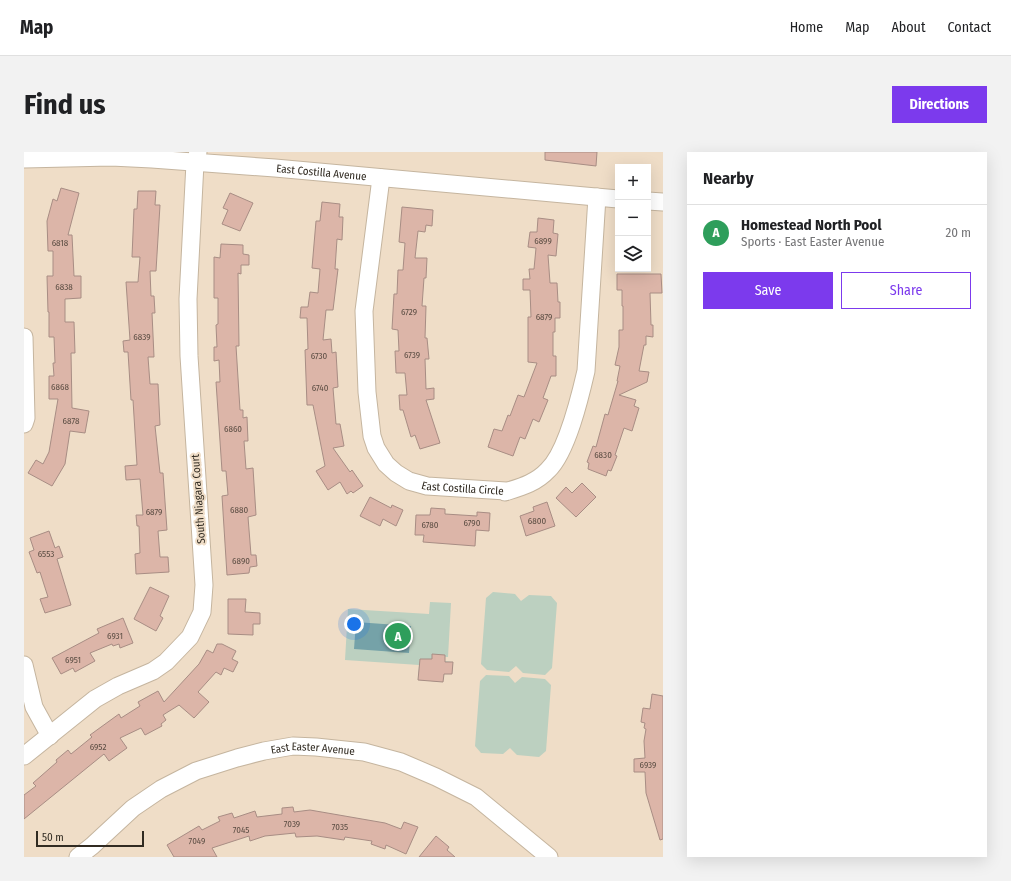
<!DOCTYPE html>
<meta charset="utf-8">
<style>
body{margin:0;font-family:"Fira Sans Condensed",sans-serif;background:#f2f2f2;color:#202124}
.controls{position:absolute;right:12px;top:12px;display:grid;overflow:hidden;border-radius:0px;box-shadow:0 4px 16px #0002}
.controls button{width:36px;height:36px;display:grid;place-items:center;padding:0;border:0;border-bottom:1px solid #e0e0e0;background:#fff;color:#202124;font:20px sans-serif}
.scale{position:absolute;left:12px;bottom:10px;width:108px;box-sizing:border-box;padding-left:4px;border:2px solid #312b22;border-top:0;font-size:11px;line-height:14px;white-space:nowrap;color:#312b22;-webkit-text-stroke:3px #efddc7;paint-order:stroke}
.you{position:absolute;left:330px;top:472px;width:14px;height:14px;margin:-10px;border:3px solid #fff;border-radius:50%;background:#1a73e8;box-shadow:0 0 0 6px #1a73e833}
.badge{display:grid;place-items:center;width:26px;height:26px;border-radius:50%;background:#7c3aed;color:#fff;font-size:13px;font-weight:700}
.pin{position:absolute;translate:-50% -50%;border:2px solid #fff;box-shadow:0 1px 4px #0006}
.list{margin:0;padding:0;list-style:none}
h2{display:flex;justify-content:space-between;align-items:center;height:52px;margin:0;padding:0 16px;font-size:17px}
h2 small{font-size:13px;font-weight:400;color:#757577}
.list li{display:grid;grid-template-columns:26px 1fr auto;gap:12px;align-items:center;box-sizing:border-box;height:56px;padding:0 16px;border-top:1px solid #e0e0e0}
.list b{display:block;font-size:15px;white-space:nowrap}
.list p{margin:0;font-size:13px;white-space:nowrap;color:#757577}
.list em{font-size:13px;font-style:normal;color:#757577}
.actions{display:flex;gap:8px;padding:12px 16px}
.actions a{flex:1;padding:9px 0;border:1px solid #7c3aed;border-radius:0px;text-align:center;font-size:14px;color:#7c3aed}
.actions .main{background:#7c3aed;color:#fff}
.icon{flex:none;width:22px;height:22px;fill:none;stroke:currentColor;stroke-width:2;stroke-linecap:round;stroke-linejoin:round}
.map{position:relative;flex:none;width:639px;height:705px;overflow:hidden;border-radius:0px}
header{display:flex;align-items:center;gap:24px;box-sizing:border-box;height:56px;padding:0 20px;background:#fff;border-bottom:1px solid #e0e0e0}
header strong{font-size:19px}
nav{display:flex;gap:22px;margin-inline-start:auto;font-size:14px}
.intro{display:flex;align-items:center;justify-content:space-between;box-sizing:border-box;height:96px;padding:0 24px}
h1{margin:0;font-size:28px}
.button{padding:10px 18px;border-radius:0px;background:#7c3aed;color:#fff;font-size:14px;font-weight:700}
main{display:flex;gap:24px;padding:0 24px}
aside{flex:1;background:#fff;border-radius:0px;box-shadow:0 4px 16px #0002}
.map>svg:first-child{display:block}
</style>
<header>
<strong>Map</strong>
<nav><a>Home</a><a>Map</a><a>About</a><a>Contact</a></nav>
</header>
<div class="intro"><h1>Find us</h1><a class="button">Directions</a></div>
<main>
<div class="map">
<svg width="639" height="705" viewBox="0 0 639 705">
<rect width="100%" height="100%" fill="#efddc7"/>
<path fill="#bcd0c0" d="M469 440 491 442 497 449 505 443 527 444 533 451 528 516 521 523 499 521 492 514 485 520 463 518 457 512 462 446Z
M406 450 427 451 424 505H421V509L429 510 428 522H420L419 530 394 528 395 513 321 508 324 457 405 462Z
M462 523 485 524 491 531 498 525 521 527 527 533 522 599 515 605 493 603 486 596 479 602 457 601 451 594 456 529Z"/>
<path fill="#75a2a8" d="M332 470 387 474 385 501 330 497Z"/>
<path fill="#dcb5a8" stroke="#a88d84" d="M521 0H573L572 14 521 8Z
M37 36 55 41 44 83H48L50 124H57V146L41 147V170H50L51 201H47L48 256 65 259 61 281 46 279 41 312 28 334 4 321 12 308 19 312 25 300 34 247H25V224H30L29 211H31L30 185H25V160H24L23 124H29V99H24L23 69 29 47 33 49Z
M114 39H132L131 53H136L132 119H126L127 144H130L131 161H128L130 205H124L126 232H134L136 273 131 274 136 321H139L143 378 134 379 136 405H144L145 420 112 422 111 402 116 401 115 374H113L112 363H119L116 327 102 328 101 314 113 313 109 248H107L104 200H100L99 189 106 188 102 130H114L116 105H108L110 57H113Z
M206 41 229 51 216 79 198 72 204 58 199 56Z
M298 50 316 52 315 65H319L318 88 313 87 311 117H314L309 158H302L299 188 307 187 308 201 312 200 314 235 309 236 312 272H316L320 294 309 296 326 320 328 318 339 334 329 341 327 339 323 342 316 330 304 338 292 319 301 314 289 253H283L281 198 284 197 283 166H276L277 155H284L286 140 294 141 296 117 288 116 292 69H296Z
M378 55 409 58 408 74 402 73 401 80 394 79 391 106H403L402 126H400L398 154H402L401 186H403L405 207H401L402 237 410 236V247L402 248 416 291 396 297 391 283 387 285 379 258H376L375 243H383L381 221H372L371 199H375L374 178 368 177 370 142H373L374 118H379L381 91 375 90Z
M514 66 530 68 529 81 534 82 532 104 524 103 526 131H533L534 150H536V166H531V180H529V204H532V224H527L519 246 524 248 515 270 509 267 501 287 496 285 489 304 464 295 470 277 478 279 484 263 486 264 494 243 500 245 513 211 504 210V165H507L506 138H499V127H506L505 117H510L512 96 504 95 506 80H513Z
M197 92 219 93V102L225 103V113H217V122L214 121 215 194H212L216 258H219V266L223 265 224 289H220L222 317 229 316 232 363 224 365 227 403H232L233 414 226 415 225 421 203 423 198 344 204 343 202 319H198L192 230H196L195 208 190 209V195H193L192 173 194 172V146H190V105L196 106Z
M593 122H637L638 141H626L627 173H629V185L622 184V193H620L615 219 625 220 623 230 595 243 612 248 610 254 615 256 608 279 600 276 591 303 593 304 587 319 584 318 582 324 564 317 565 311 563 310 569 294 572 295 581 262 584 263 594 229H593L596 214 591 213 595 195V178H599V154H598V138H593Z
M558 331 572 345 552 365 532 346 542 335 548 341Z
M346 345 367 356 368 353 379 358 372 374 359 367 356 374 336 364Z
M523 350 531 374 502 384 496 364 510 359 509 355Z
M407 356 421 357V362L453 364V360L466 361 465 379 452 378 451 394 399 390 400 383H391L392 363H406Z
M25 379 31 396 35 394 39 405 33 407 47 453 21 461 16 447 24 445 16 420 13 421 5 400 10 398 6 386Z
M126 435 145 444 136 464 139 466 132 479 110 467Z
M204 447H222L221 460 236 461V472H229V483L204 482Z
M99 466 109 491 96 496 95 492 89 494 88 492 66 501 71 509 51 520 49 516 37 522 28 506 75 481 73 477Z
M193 492H198L212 499 208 507 214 510 209 520 200 516 197 523 192 520 174 540 185 550 170 566 155 553 139 563 142 568 137 572 138 574 121 583 117 576 96 586 103 596 85 609 80 602 0 667V643L12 634 9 631 33 610 32 608 44 598 47 602 68 585 66 583 95 562 97 566 116 554 114 550 134 539 140 550 175 512 183 498 189 501Z
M408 502 421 503V510H429L428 522H420L419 530 394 528 396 507H408Z
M628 542 639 544V687L636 688 622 641 621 620H610V607L621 606 620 589 622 577 620 576 621 571 617 570 619 556 626 557Z
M269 655 270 660 286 658 361 671 377 677 380 670 394 675 382 702 362 693 361 697 347 692 348 689 321 685 320 688 293 684 272 685 271 681 241 684 226 689 225 684 188 696 193 705H150L143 693 175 674 178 678 196 669 194 665 208 661 210 666 231 659 233 665 258 662V656Z
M412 684 425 695 423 698 431 705H395Z"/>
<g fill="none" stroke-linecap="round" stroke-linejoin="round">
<defs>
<g id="street">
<path id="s1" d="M0 7 87 5 128 7 251 16 594 47"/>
<path id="s2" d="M357 26 340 159 343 240 348 284 352 296 362 312 372 321 385 329 403 334 482 339 481 340C497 335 512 331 524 318 543 300 556 245 562 219L573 45"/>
<path d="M624 49 639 50"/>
<path d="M0 185 2 266 0 272"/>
<path d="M0 513 10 555 26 584"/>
<path d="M0 604 71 547 94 534 129 519 142 510 166 485 178 460 180 433 165 204 164 147 171 11 174 0"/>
<path id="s3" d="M54 705 68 694 109 656 137 637 172 619 213 606 240 599 269 594 292 595 340 600 377 610 412 625 452 645 525 705"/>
</g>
</defs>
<use href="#street" stroke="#c5b59f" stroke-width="19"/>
<use href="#street" stroke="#fff" stroke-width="17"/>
</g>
<g text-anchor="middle" stroke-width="4" stroke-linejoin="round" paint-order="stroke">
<g font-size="9" fill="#5c4e44">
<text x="519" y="92">6899</text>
<text x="36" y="94">6818</text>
<text x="40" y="138">6838</text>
<text x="385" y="163">6729</text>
<text x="520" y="168">6879</text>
<text x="118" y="188">6839</text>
<text x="388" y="206">6739</text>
<text x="295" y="207">6730</text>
<text x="36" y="238">6868</text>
<text x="296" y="239">6740</text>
<text x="47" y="272">6878</text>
<text x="209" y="280">6860</text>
<text x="579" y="306">6830</text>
<text x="215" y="361">6880</text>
<text x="130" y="363">6879</text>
<text x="513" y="372">6800</text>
<text x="448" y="374">6790</text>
<text x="406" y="376">6780</text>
<text x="22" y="405">6553</text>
<text x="217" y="412">6890</text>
<text x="91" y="487">6931</text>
<text x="49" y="511">6951</text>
<text x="74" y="598">6952</text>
<text x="624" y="616">6939</text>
<text x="268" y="675">7039</text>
<text x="316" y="678">7035</text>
<text x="217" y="681">7045</text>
<text x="173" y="692">7049</text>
</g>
<g font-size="11" fill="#312b22" stroke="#efddc7">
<text dy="4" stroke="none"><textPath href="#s1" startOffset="298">East Costilla Avenue</textPath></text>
<text dy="4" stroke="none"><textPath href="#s2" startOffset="374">East Costilla Circle</textPath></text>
<text transform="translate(174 347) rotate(-94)" y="4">South Niagara Court</text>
<text dy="4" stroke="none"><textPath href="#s3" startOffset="267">East Easter Avenue</textPath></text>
</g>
</g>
</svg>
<div class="controls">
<button>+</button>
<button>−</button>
<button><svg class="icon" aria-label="layers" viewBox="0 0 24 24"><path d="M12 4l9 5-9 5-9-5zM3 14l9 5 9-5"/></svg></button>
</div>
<div class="scale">50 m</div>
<div class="you"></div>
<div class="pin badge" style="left:374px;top:484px;background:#2e9e5b">A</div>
</div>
<aside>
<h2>Nearby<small></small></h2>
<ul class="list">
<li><span class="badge" style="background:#2e9e5b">A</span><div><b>Homestead North Pool</b><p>Sports · East Easter Avenue</p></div><em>20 m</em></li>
</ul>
<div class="actions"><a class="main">Save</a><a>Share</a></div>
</aside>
</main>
